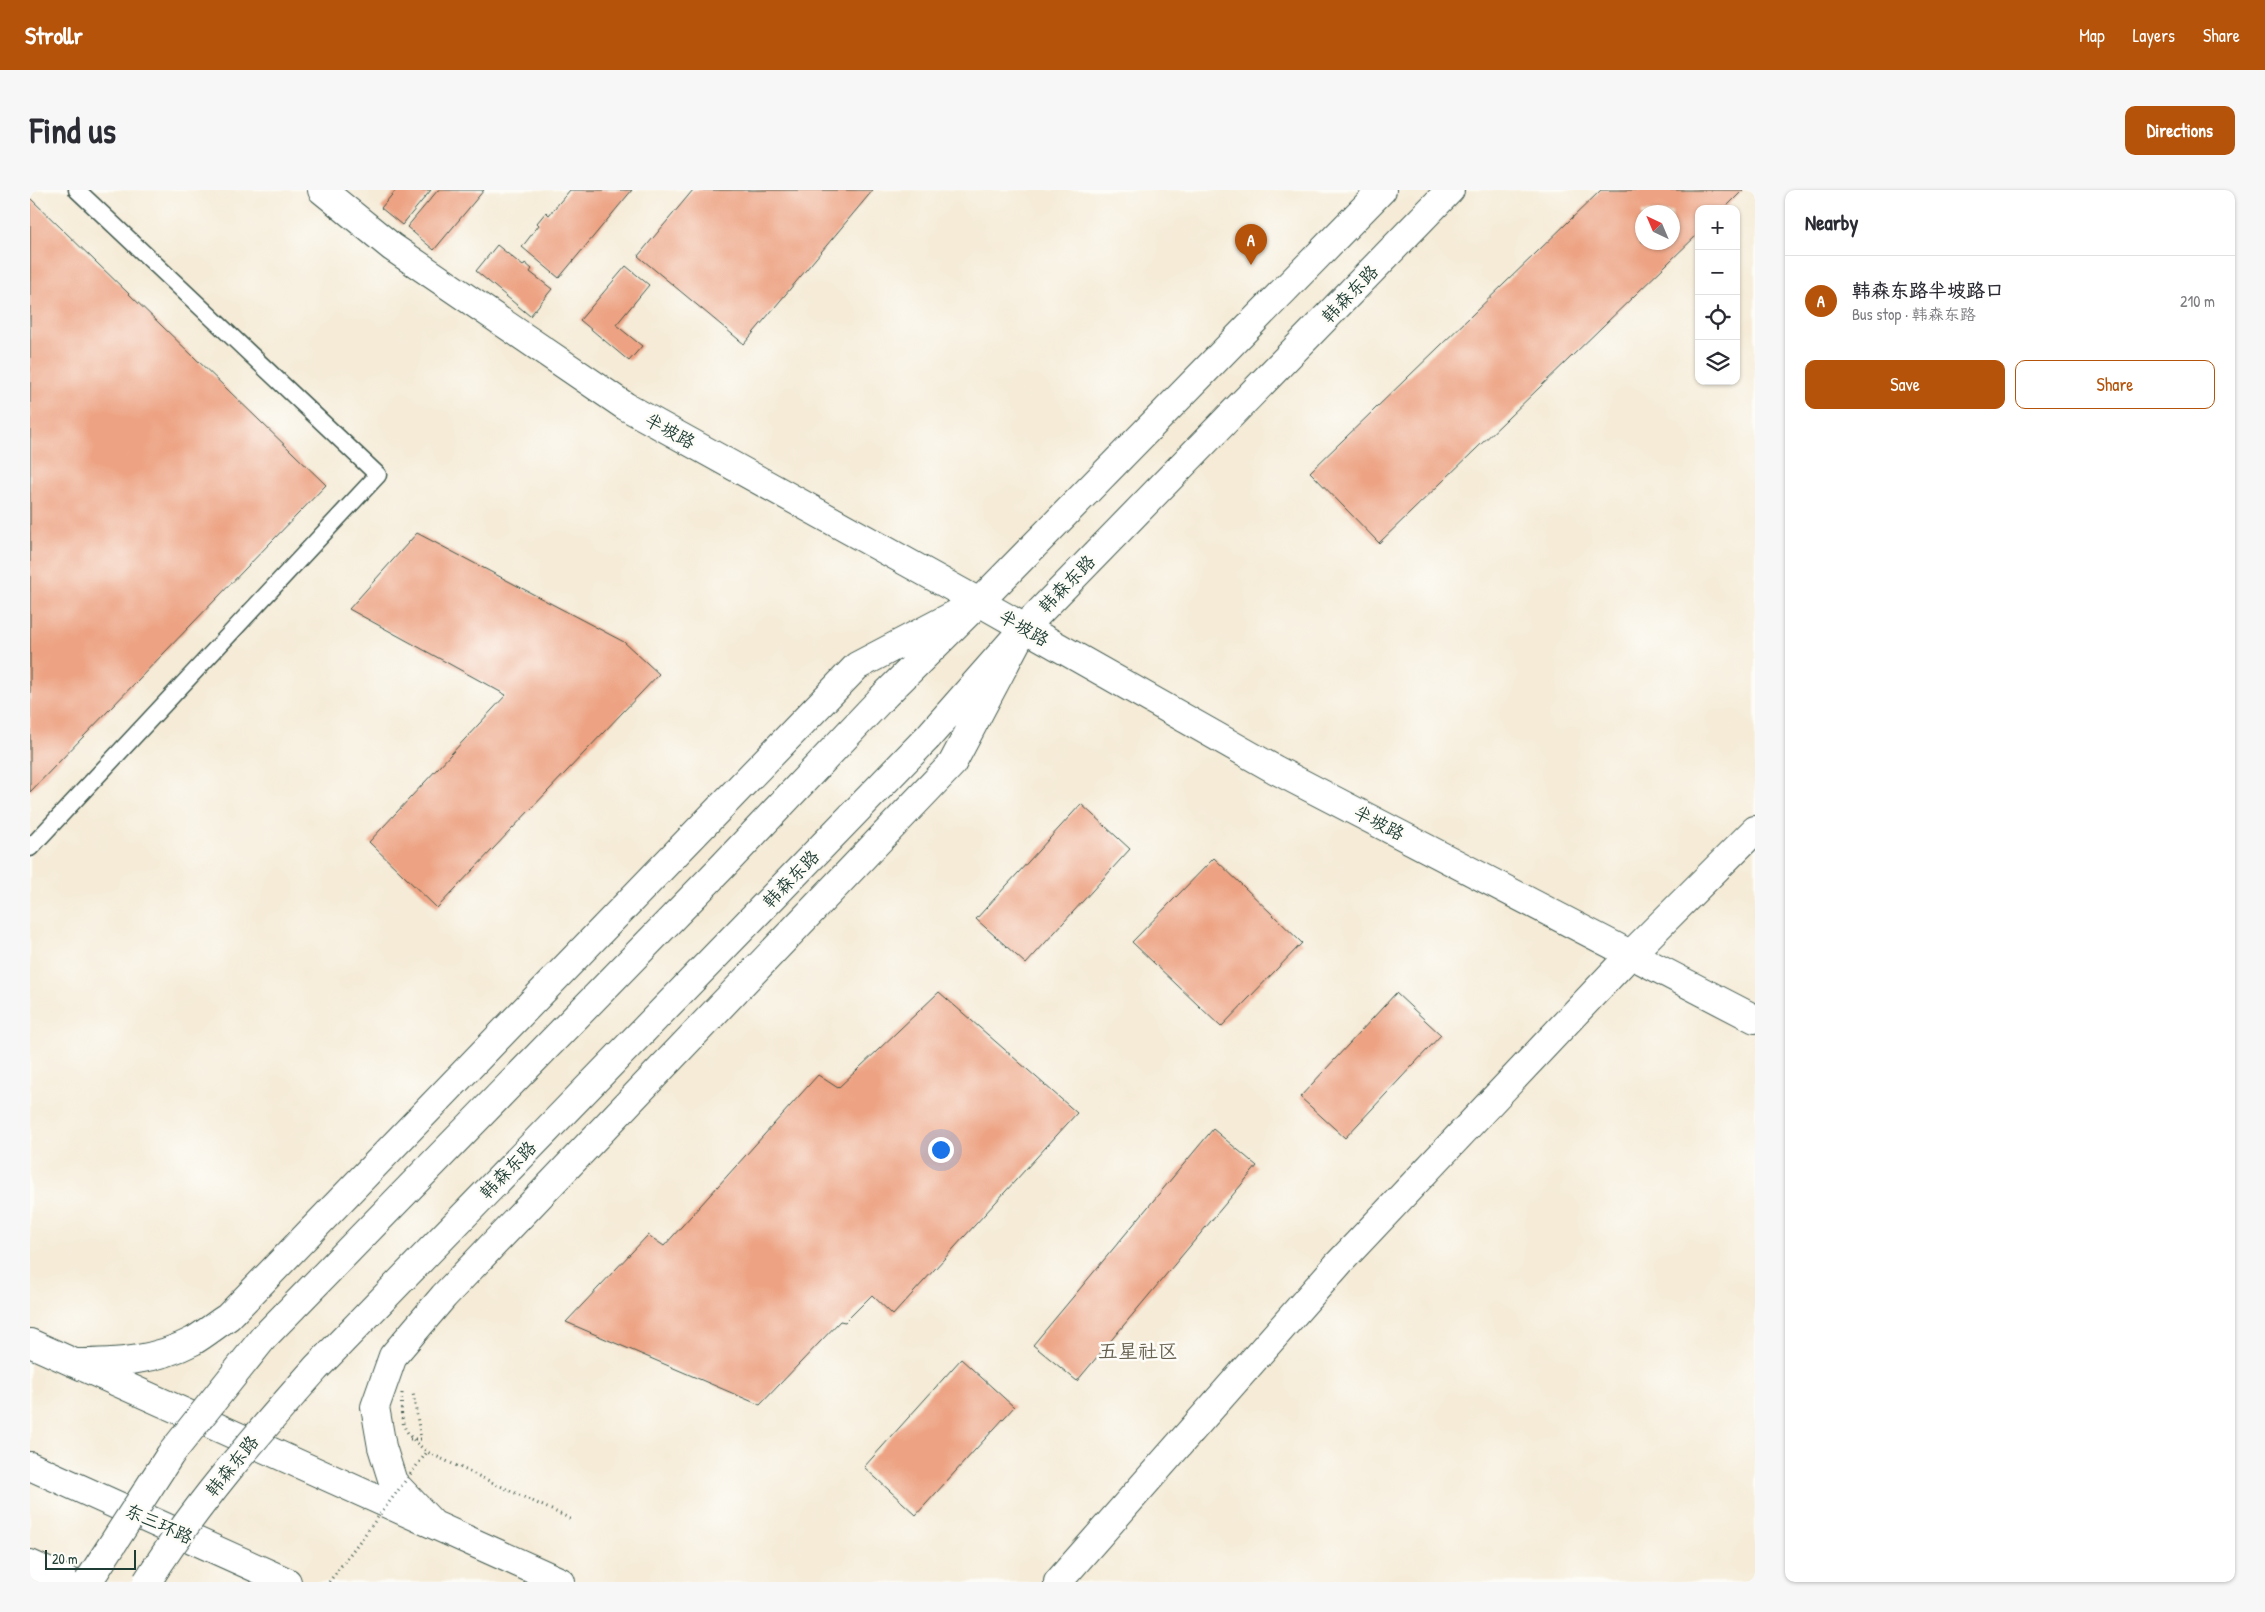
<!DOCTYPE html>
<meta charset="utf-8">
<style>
body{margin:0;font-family:"Patrick Hand","LXGW WenKai TC",sans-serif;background:#f7f7f7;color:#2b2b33}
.controls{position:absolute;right:15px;top:15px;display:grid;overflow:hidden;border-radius:10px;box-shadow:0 1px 4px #0004}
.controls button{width:45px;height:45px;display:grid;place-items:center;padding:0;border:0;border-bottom:1px solid #e1e1e2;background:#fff;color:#2b2b33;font:25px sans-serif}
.compass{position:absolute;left:1605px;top:15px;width:45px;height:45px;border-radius:50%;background:#fff;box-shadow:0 1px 4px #0004;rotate:316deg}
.scale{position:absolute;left:15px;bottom:12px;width:91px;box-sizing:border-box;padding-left:5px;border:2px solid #1f3d34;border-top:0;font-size:14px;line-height:18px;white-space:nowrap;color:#1f3d34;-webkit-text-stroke:4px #fdfcf7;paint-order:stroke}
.you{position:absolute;left:910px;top:959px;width:18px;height:18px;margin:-12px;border:4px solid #fff;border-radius:50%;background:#1a73e8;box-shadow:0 0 0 8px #1a73e833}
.badge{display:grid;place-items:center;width:32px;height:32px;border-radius:50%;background:#b45309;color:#fff;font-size:16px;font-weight:700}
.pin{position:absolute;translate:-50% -41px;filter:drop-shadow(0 1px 2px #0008)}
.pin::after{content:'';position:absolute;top:26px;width:18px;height:15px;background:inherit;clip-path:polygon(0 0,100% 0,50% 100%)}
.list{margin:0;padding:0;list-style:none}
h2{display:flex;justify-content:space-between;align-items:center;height:65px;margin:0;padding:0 20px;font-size:21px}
h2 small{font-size:16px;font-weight:400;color:#7c7c81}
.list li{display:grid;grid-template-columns:32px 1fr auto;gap:15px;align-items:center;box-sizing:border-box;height:90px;padding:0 20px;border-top:1px solid #e1e1e2}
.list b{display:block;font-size:19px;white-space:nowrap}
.list p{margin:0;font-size:16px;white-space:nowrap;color:#7c7c81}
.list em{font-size:16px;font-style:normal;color:#7c7c81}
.actions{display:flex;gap:10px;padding:15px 20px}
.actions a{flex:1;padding:11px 0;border:1px solid #b45309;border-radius:10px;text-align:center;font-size:18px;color:#b45309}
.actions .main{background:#b45309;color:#fff}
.icon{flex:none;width:28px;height:28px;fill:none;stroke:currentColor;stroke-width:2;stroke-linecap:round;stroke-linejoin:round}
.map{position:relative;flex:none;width:1725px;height:1392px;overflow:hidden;border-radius:10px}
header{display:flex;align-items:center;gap:30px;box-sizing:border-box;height:70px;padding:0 25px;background:#b45309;color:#fff}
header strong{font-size:24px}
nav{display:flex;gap:28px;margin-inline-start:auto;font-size:18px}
.intro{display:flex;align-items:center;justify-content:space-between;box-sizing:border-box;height:120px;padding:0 30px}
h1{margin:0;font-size:35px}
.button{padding:12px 22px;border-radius:10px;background:#b45309;color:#fff;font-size:18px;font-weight:700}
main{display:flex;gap:30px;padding:0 30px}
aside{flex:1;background:#fff;border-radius:10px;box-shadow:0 1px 4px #0004}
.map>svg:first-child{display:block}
</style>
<header>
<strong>Strollr</strong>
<nav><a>Map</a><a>Layers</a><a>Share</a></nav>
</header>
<div class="intro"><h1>Find us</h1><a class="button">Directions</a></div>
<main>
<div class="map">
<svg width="1725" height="1392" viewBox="0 0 1725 1392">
<rect width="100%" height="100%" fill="#fdfcf7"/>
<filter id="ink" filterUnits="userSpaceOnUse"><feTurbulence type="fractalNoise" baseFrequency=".02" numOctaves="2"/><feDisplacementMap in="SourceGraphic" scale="10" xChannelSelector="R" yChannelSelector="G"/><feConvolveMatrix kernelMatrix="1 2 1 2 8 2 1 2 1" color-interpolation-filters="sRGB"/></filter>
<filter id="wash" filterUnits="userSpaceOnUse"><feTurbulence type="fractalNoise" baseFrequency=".0096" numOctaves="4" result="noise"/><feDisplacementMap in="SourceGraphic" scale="20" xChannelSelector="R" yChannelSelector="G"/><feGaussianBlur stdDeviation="1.12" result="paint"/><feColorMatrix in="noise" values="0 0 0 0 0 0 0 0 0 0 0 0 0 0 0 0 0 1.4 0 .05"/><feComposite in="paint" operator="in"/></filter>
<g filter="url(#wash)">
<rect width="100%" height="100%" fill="#f5ebd7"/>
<g id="blocks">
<path fill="#eda383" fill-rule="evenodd" d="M366 0H401L372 35 351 18Z
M408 0H454L404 60 377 37Z
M540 0H602L529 88 492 57 509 35 507 33 516 22 519 25Z
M663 0H843L714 154 608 66Z
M1571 0H1713L1694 19H1669V43L1349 353 1280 282ZM1612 22H1642V52H1612Z
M0 8 296 295 0 602Z
M467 55 493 76 495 73 502 79 500 82 522 99 500 126 446 81Z
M596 76 619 95 586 135 612 156 599 171 550 130Z
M387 343 594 452 629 484 407 718 339 652 476 505 319 419Z
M1051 614 1100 659 996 774 946 729Z
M1184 668 1272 753 1191 837 1102 752Z
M909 802 1047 923 863 1125 842 1105 815 1132 810 1131 730 1215 536 1132 618 1045 634 1056 788 885 808 898Z
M1366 803 1411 845 1315 948 1270 907Z
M1183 939 1227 976 1047 1191 1003 1155Z
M931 1169 984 1217 886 1325 834 1277Z"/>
</g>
</g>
<g filter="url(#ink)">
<use href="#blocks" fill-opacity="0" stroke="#3f574c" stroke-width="1"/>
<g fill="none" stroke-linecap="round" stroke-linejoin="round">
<defs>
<path id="lane" d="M0 658 348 285 47 0"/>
<path id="street" d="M1028 1392 1309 1073 1601 764 1725 640"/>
<path id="secondary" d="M292 0 362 57 595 216 949 412 1246 580 1725 829
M854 506 949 412 1352 0
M898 547 994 438 1420 0
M0 1153 531 1392
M44 1173C86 1173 125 1171 163 1151 175 1144 187 1134 198 1127L827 476 949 412
M402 1333 363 1292 352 1257 345 1217 363 1166 414 1106 922 574 994 438"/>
<path id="highway" d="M0 1276 257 1392
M0 1374 40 1392"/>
</defs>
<use href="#lane" stroke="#3f574c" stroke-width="19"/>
<use href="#street" stroke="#3f574c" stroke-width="30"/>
<use href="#secondary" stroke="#3f574c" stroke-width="30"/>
<use href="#highway" stroke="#3f574c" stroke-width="30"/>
<path stroke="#3f574c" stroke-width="3" stroke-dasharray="1 4" stroke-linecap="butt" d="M380 1249H391L383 1203"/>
<use href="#lane" stroke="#fff" stroke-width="16"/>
<use href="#street" stroke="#fff" stroke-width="28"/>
<use href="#secondary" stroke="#fff" stroke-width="28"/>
<use href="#highway" stroke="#fff" stroke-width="28"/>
<defs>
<path id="secondary-bridge" d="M58 1392 140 1265 234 1147 692 677 854 506
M117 1392C165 1315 226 1246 286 1178L898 547"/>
</defs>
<use href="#secondary-bridge" stroke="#3f574c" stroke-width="30" stroke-linecap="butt"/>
<path stroke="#3f574c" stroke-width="3" stroke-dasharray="1 4" stroke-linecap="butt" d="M372 1203C370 1235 372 1241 397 1262L541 1329
M299 1392 397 1262"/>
<use href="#secondary-bridge" stroke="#fff" stroke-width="28"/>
</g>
</g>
<g text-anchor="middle" stroke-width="5" stroke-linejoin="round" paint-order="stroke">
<g font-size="18" fill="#1f3d34" stroke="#fdfcf7">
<text transform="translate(1320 104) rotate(-46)" y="6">韩森东路</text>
<text transform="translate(640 241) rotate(29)" y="6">半坡路</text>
<text transform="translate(1037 394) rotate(-46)" y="6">韩森东路</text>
<text transform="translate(994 438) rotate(30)" y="6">半坡路</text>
<text transform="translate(1349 633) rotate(27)" y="6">半坡路</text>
<text transform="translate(761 689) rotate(-46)" y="6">韩森东路</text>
<text transform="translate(478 980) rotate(-46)" y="6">韩森东路</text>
<text transform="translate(202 1276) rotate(-51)" y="6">韩森东路</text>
<text transform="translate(129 1334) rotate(24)" y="6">东三环路</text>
</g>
<g font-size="20" fill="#676150" stroke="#fdfcf7">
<text x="1108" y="1168">五星社区</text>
</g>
</g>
</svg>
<div class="controls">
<button>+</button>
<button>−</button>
<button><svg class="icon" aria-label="locate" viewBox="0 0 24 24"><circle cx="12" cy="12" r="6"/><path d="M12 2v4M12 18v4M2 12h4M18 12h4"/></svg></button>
<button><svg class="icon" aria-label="layers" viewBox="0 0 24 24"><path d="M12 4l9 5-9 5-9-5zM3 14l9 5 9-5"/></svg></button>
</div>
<svg class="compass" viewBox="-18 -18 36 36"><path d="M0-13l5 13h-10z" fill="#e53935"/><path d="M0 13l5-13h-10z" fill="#7c7c81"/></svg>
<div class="scale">20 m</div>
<div class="you"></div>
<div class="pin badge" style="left:1221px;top:75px">A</div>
</div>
<aside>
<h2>Nearby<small></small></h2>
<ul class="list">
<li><span class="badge">A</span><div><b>韩森东路半坡路口</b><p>Bus stop · 韩森东路</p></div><em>210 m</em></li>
</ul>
<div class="actions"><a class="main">Save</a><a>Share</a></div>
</aside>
</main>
